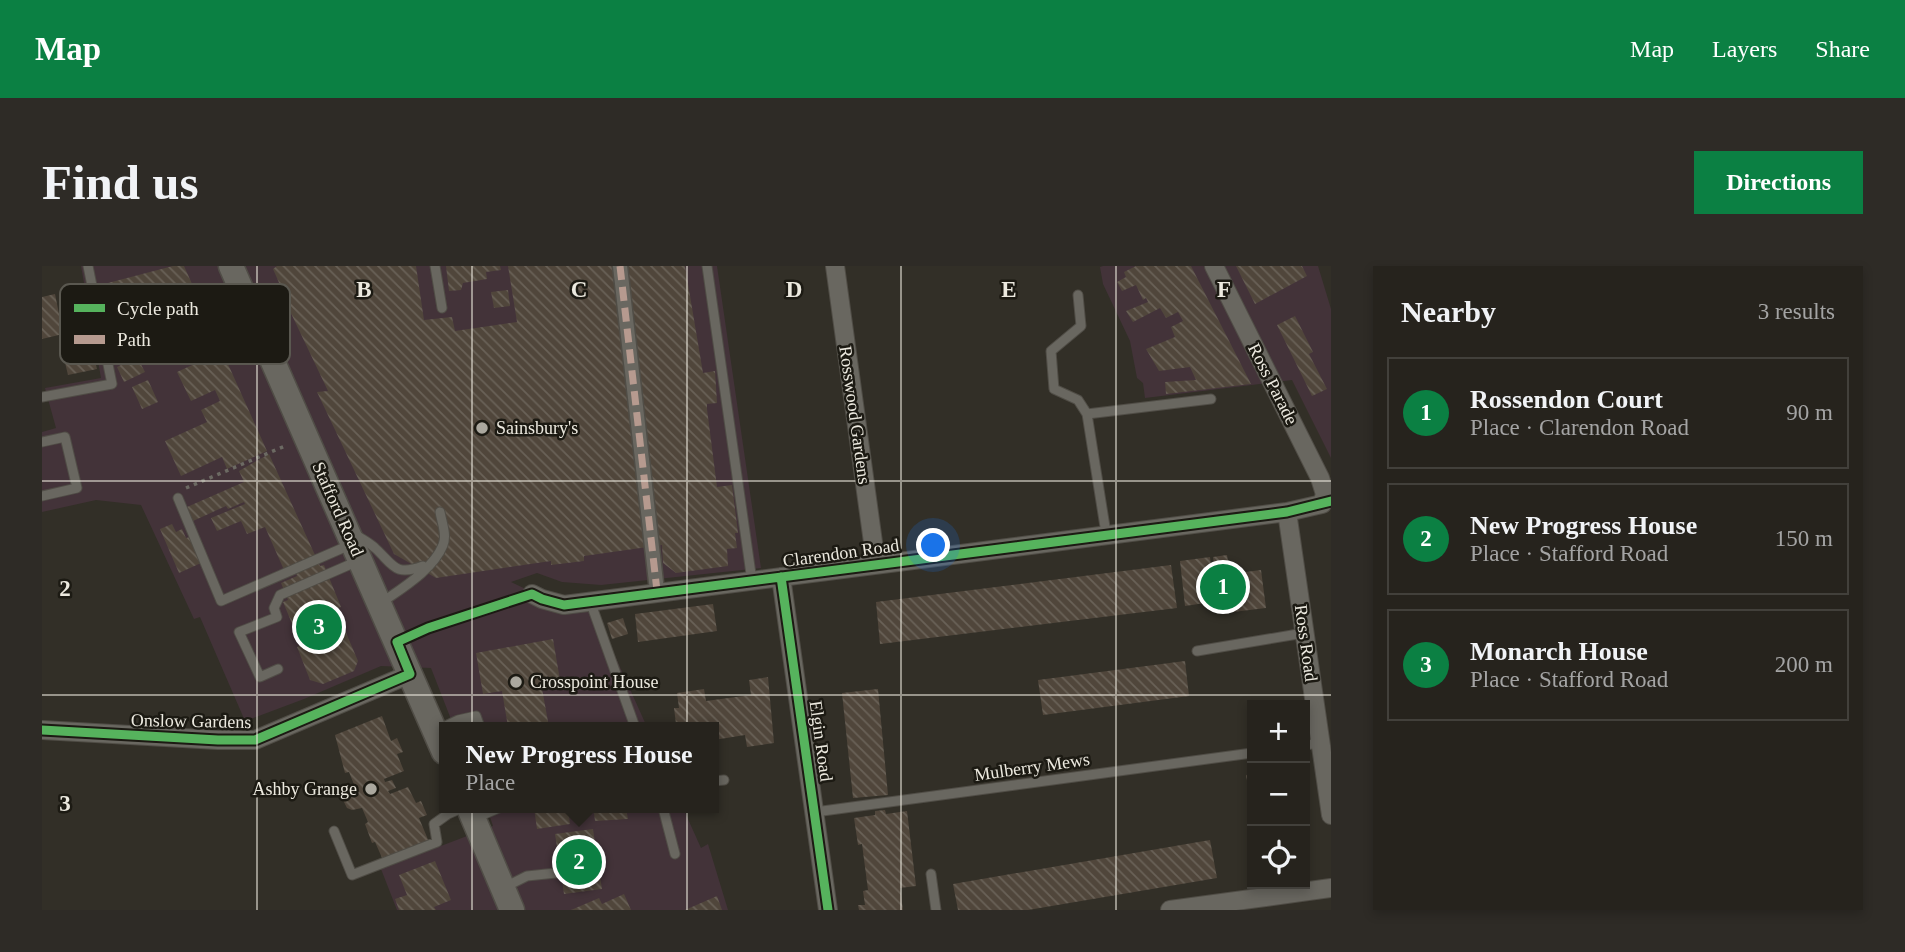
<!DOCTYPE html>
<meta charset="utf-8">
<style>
body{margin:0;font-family:Georgia,serif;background:#2e2b26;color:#f1f3f6}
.controls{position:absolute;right:21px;bottom:21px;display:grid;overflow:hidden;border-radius:0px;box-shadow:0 4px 10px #0003}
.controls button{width:63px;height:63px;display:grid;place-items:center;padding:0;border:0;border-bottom:2px solid #42403b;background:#26231d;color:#f1f3f6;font:35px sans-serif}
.you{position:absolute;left:892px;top:280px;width:24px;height:24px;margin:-18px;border:5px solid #fff;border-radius:50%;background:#1a73e8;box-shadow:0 0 0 10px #1a73e833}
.badge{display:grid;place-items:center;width:46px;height:46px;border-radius:50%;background:#0b8043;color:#fff;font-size:23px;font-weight:700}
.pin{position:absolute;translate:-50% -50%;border:4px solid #fff;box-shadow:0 2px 7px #0006}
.popup{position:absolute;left:397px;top:456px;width:280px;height:91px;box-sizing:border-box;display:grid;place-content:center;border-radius:0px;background:#26231d;filter:drop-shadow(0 2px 5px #0005);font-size:23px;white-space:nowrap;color:#a4a4a4}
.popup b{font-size:26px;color:#f1f3f6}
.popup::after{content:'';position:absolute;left:50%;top:100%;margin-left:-14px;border:14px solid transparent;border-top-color:#26231d}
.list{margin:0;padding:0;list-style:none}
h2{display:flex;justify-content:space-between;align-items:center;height:91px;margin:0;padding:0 28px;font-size:30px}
h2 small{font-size:23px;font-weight:400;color:#a4a4a4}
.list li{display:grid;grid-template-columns:46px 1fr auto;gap:21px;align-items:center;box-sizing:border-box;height:112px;margin:0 14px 14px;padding:0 14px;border:2px solid #42403b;border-radius:0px}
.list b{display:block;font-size:26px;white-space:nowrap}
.list p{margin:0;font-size:23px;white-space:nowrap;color:#a4a4a4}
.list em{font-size:23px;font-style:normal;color:#a4a4a4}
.icon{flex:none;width:38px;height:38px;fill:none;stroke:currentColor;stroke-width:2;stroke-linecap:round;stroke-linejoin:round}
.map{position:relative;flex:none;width:1289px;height:644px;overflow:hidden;border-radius:0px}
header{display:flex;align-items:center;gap:42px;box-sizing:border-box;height:98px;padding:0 35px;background:#0b8043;color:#fff}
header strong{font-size:33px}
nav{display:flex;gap:38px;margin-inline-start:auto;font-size:24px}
.intro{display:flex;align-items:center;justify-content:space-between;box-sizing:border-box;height:168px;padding:0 42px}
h1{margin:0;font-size:49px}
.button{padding:18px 32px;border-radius:0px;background:#0b8043;color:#fff;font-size:24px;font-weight:700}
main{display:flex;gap:42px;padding:0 42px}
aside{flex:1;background:#26231d;border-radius:0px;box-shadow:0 4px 10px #0003}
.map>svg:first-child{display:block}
</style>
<header>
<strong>Map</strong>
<nav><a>Map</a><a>Layers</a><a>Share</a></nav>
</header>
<div class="intro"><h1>Find us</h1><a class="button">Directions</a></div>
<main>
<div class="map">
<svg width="1289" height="644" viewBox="0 0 1289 644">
<defs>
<pattern id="building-back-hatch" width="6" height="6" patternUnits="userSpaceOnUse" patternTransform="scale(1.75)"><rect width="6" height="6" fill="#50463b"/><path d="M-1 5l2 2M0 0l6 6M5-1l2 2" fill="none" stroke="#696157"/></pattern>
</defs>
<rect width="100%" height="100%" fill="#322f27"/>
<path fill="#433339" d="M39 0H675L719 302 559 319 520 316 495 307 469 316 515 338 550 339 605 461H412L389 402 339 400 262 433 203 455 158 351 152 353 99 239 54 234 0 246V166L14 162 3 122 59 112Z
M1061 0H1276L1289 43V192L1250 114 1103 132 1101 117 1095 112 1088 75 1061 18 1058 1Z
M445 542H641L659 582 666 578 686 644H355L339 603 451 560Z"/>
<path fill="url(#building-back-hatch)" d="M131 0H142L225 185 185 203 180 191 139 210 123 175 165 156 159 144 178 135 173 124 149 135 135 106 159 95 154 85 126 97 108 61 76 70 62 18Z
M235 0H374L382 54 410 51 413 65 475 56 466 0H643L661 107 673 105 675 137 665 138V143L675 221 690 219 696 267H693L695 282 685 283 686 300 634 307 621 297 620 279 542 290V295L509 299V295L394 312 352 288 275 126 286 125 236 20 238 19 231 3Z
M404 0H458L459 4 444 6 445 13 421 17 419 24 407 25Z
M1094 0H1149L1209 118 1124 128 1123 116 1154 114 1148 101 1117 105 1104 83 1133 71 1129 61 1141 55 1136 46 1124 52 1118 42 1091 56 1084 45 1106 36 1104 32 1101 34 1094 19 1080 25 1075 16 1084 11 1082 6Z
M1194 0H1260L1265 10 1213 38Z
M466 24 468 40 452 42 449 26Z
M13 28 21 68 0 73V31Z
M1253 50 1271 86 1267 88 1285 123 1270 130 1235 59Z
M47 70 55 103 26 109 18 76Z
M95 91 103 106 82 116 75 101Z
M106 114 116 136 100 143 90 121Z
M227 188 278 300 282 299 299 341 294 343 316 395 312 405 281 418 268 414 255 381 259 379 241 336 246 334 239 317 255 310 251 300 242 304 223 261 205 268 199 255 175 265 169 252 203 238 202 236 186 243 184 240 151 255 145 241 202 216 197 205Z
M130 258 134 266 140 263 144 272 148 271 159 297 137 307 118 263Z
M1185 289 1188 308 1219 304 1224 342 1191 346 1190 333 1143 340 1138 295 1168 291 1170 306H1173L1171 291Z
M1129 299 1135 342 838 378 834 336Z
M671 338 675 365 596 376 593 348Z
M581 352 586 368 570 373 565 357Z
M511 373 518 414 499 417 507 461H466L460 425 441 428 434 387Z
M1143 395 1147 430 1001 449 996 414Z
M726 411 732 477 705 481 703 469 672 474V461H640L639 457 634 458 632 442H637L635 427 662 423 664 435 709 429 707 414Z
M836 423 846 529 811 532 800 427Z
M340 450 349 475 355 472 361 486 355 488 362 505 342 513 343 516 350 514 354 522 346 525 348 528 366 521 374 537 379 535 385 549 377 552 387 576 341 594 333 576 330 577 323 558 326 556 320 542 310 544 305 542 300 532 302 526 313 521 307 506 303 507 293 469Z
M1210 508V537H1209L1204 509Z
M492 542H584L586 553 553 555 552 547 536 549 527 550 528 558 495 563Z
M843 544 844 548 865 545 874 620 858 622 861 644H817L816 639H823L821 625 826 624 820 578 816 579 812 552 833 549V545Z
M551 563 560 623 522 628 513 568Z
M1168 574 1175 612 986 644H916L911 618Z
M393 595 409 634 392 641 394 644H357L353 633 365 629 357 609Z
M582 628 589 644H529L557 632 560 638Z
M675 630 680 644H643Z"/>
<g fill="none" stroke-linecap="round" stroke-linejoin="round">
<defs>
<path id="service" d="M393 0 400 42
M665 0 710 315
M1036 29 1039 60 1009 85 1012 123 1036 134 1045 148 1064 267
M0 131 70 118 46 0
M1045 148 1169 133
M0 176 23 171 35 222 0 230
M136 232 179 335 310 278
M314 269C320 273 328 277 333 282 351 298 352 311 381 300
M548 335 593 461
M339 337C360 322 391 304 401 279 405 269 400 257 398 246
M1155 385 1262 367
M236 403 218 411 197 366 235 351 232 342 238 329 316 295
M395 464 416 454 434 450 438 461
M1263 479 1278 477
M672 515 682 514
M621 542 633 588
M773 546 1210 487
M433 552 457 542
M292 565 310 609 395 576 392 558 406 548 420 542
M889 608 894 644
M463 621 485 610 514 607"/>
<path id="pedestrian" d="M578 0 615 325"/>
<path id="minor" d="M793 0 834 298
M1245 246 1289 549
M739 311 786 644
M490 328 500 333 522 339 1245 246 1280 238 1283 228 1278 212 1172 0
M0 464 176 474H213L368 408
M1128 644 1289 622"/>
<path id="secondary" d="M189 0 402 486
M427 542 470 644"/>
</defs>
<use href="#service" stroke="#504d46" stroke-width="11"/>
<use href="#pedestrian" stroke="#504d46" stroke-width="17"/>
<use href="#minor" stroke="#504d46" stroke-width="20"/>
<use href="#secondary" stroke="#504d46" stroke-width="27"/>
<path stroke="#6c6a63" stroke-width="3.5" stroke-dasharray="3.5 5" stroke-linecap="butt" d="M144 222 243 180
M373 368 474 333"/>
<use href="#service" stroke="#696760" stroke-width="9"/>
<use href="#pedestrian" stroke="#696760" stroke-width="14"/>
<use href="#minor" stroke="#696760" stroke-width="18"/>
<use href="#secondary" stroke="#696760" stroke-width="24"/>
<path stroke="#b69a8f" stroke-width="7" stroke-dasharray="14 7" stroke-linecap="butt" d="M578 0 615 325"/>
<defs>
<path id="cycleway" d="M739 311 786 644
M0 464 176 474H213L368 408 355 376 386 362 490 328 500 333 522 339 1245 246 1289 235"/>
</defs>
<use href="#cycleway" stroke="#1c1a13" stroke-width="13"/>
<use href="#cycleway" stroke="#56b35d" stroke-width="9"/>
</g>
<path fill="none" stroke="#ece9df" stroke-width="2" stroke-opacity="0.55" d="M215 0V644M430 0V644M645 0V644M859 0V644M1074 0V644M0 215H1289M0 429H1289"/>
<g fill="#aba89f" stroke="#1c1a13" stroke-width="2.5">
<circle cx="440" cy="162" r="7"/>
<circle cx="474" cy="416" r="7"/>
<circle cx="329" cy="523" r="7"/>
</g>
<g text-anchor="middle" stroke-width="5" stroke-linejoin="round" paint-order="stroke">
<g font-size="18" fill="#ece9df" stroke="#1c1a13">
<text transform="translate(1231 118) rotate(63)" y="6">Ross Parade</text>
<text transform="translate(813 149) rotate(82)" y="6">Rosswood Gardens</text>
<text transform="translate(296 243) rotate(66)" y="6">Stafford Road</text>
<text transform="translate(799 287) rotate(-8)" y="6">Clarendon Road</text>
<text transform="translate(1264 377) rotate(82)" y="6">Ross Road</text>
<text transform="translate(149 455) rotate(1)" y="6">Onslow Gardens</text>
<text transform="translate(779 475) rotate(82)" y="6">Elgin Road</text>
<text transform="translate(990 501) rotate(-8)" y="6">Mulberry Mews</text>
</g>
<g font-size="18" fill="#ece9df" stroke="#1c1a13" text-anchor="start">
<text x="454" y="168">Sainsbury's</text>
<text x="488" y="422">Crosspoint House</text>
<text x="315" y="529" text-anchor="end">Ashby Grange</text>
</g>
</g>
<rect x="18" y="18" width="230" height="80" rx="10" fill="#1c1a13" stroke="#5a5850" stroke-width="2"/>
<rect x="32" y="38" width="31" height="8" fill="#56b35d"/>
<rect x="32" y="69" width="31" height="9" fill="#b69a8f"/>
<g font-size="19" fill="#ece9df">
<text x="75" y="49">Cycle path</text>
<text x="75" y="80">Path</text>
</g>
<g font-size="23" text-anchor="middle" font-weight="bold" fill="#ece9df" stroke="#1c1a13" stroke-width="5" stroke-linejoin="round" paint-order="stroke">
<text x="322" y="31">B</text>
<text x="537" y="31">C</text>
<text x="752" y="31">D</text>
<text x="967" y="31">E</text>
<text x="1182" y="31">F</text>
<text x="23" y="330">2</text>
<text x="23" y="545">3</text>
</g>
</svg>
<div class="controls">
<button>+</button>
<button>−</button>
<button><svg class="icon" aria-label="locate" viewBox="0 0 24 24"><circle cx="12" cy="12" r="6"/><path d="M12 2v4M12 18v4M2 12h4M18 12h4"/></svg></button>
</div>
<div class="you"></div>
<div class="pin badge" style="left:1181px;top:321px">1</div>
<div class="pin badge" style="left:537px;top:596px">2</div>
<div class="popup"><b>New Progress House</b>Place</div>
<div class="pin badge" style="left:277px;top:361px">3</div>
</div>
<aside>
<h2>Nearby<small>3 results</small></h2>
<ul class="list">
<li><span class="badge">1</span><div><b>Rossendon Court</b><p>Place · Clarendon Road</p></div><em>90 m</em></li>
<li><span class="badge">2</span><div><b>New Progress House</b><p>Place · Stafford Road</p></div><em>150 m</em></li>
<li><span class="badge">3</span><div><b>Monarch House</b><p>Place · Stafford Road</p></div><em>200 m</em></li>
</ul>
</aside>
</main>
